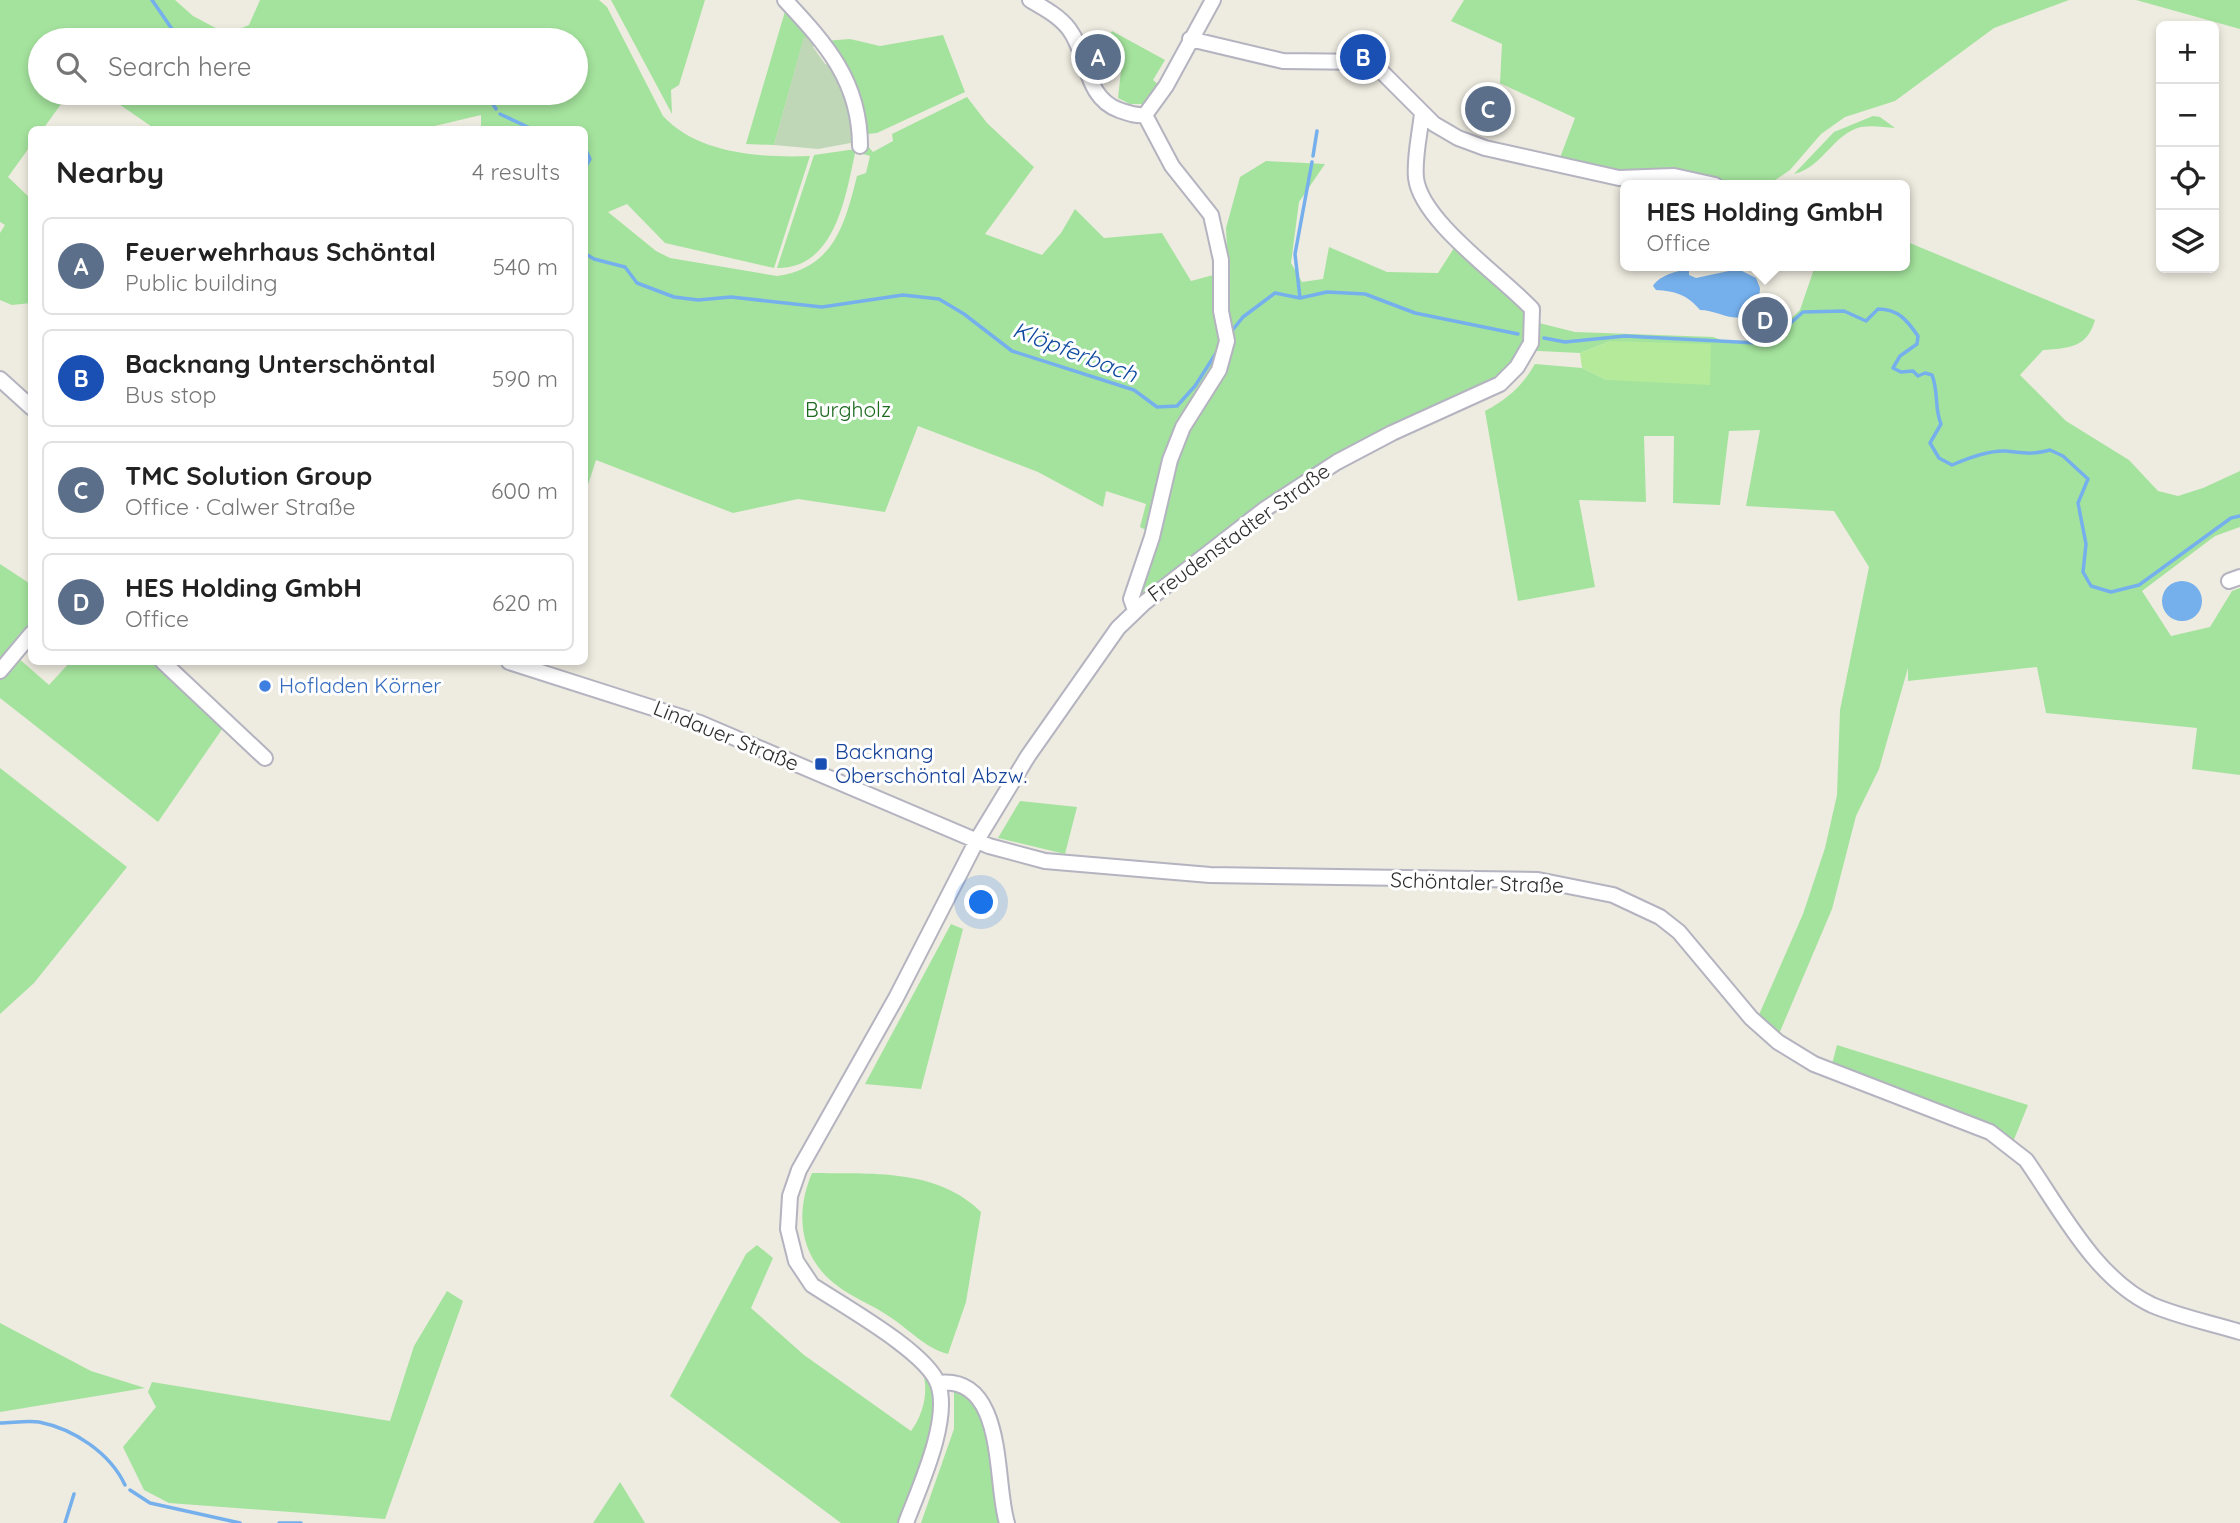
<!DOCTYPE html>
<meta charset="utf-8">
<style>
body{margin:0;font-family:Quicksand,sans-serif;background:#f2f2f2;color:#222}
.controls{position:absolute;right:21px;top:21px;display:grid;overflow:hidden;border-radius:10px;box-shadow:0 4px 10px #0003}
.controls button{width:63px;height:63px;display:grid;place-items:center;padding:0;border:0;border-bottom:2px solid #e0e0e0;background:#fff;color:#222;font:35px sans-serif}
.you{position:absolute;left:982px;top:903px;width:24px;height:24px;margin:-18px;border:5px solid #fff;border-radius:50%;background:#1a73e8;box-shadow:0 0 0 10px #1a73e833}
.badge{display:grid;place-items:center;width:46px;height:46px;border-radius:50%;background:#4e43f8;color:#fff;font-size:23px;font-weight:700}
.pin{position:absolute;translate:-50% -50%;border:4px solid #fff;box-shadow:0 2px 7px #0006}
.popup{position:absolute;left:1620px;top:180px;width:290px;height:91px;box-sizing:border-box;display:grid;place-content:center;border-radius:10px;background:#fff;filter:drop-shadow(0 2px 5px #0005);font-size:23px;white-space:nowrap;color:#767676}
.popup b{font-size:26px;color:#222}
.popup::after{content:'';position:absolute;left:50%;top:100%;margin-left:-14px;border:14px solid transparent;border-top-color:#fff}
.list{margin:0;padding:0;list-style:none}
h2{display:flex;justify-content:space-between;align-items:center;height:91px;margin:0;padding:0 28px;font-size:30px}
h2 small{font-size:23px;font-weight:400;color:#767676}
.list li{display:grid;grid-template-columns:46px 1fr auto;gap:21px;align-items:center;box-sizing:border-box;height:98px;margin:0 14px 14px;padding:0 14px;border:2px solid #e0e0e0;border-radius:10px}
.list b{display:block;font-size:26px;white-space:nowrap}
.list p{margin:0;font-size:23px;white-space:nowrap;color:#767676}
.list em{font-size:23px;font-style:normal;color:#767676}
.icon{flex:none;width:38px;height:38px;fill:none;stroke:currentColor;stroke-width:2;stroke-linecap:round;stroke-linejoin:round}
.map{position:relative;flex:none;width:2240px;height:1523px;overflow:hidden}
.search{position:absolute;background:#fff;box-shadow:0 4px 10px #0003;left:28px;top:28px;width:560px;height:77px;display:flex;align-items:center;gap:18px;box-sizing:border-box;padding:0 24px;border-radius:38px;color:#767676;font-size:26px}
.panel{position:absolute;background:#fff;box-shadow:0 4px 10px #0003;left:28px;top:126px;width:560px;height:539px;border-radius:10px}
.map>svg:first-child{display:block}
</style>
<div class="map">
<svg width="2240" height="1523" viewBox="0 0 2240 1523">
<rect width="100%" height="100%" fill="#eeebe0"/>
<path fill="#a4e39d" d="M0 0H175L193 16 227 34 249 25 260 0H599L607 7 663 116C698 154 762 158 810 156L774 268 665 243 627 204 608 212 656 251 670 258 777 276C834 268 845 224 857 176L866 173 870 156 863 154 867 145 873 152 893 141 892 134 967 97 987 123 1034 167 985 234 1042 255 1061 233 1075 209 1104 238 1162 233 1191 281 1228 271 1226 228 1240 177 1266 161 1325 164 1299 202 1291 263 1302 282 1323 279 1329 247 1387 272 1438 273 1454 248 1539 323 1575 332 1713 337 1724 341H1755L1783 326 1800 310 1815 266H1905V241L2095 320C2087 348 2069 348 2043 350L2020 375 2066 421 2129 460 2158 491 2178 496 2203 488 2240 471V527L2215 536 2142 591 2171 636 2210 627 2232 591 2240 588V775L2192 769 2197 728 2046 713 2037 667 1908 681V668L1879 769 1856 816 1832 909 1779 1034 1758 1017 1803 914 1825 848 1837 795 1840 710 1869 567 1834 511 1746 506 1760 430 1729 431 1720 505 1673 503 1674 436H1644L1646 502 1579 500 1595 587 1518 601 1485 411C1508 399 1522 386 1535 364L1582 368 1607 380 1611 341 1580 353 1521 350 1497 379 1390 429 1156 588 1152 583 1139 598 1156 535 1140 527 1146 504 1106 491 1103 507 1038 472 918 426 885 512 798 499 733 513 596 460 585 494 584 130 481 129V115L422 129H155L103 93H576V40H40V93H69L43 129 32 130 31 145 8 177 31 199V303L12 305 0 300V233L5 225 0 222Z
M611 0H705L679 85 671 90 672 114Z
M1464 0H2069L1994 28 1895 101 1845 117 1821 134 1790 170 1768 185H1727L1711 180 1619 175 1558 163 1575 118 1500 83 1502 44 1451 21Z
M2136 0H2240V29Z
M786 8 816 42 804 38 774 145 746 144Z
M1112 31 1165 60 1153 80 1159 85 1144 104H1130L1118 98 1121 71 1109 35Z
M943 35 965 92 877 133 867 134 824 41 850 39 880 46Z
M1873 116 1880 117 1895 128C1884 127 1872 125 1861 127 1833 134 1823 167 1794 174L1834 132Z
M856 149C846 192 837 269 777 268L814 155Z
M0 564 32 585 31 626 0 666Z
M17 657 49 685 70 662H158L227 722 158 822 0 698V680Z
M0 768 127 867 34 983 0 1014Z
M1020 801 1077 807 1065 854 998 838Z
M951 924 963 929 921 1089 865 1084Z
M1837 1045 2028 1105 2013 1142 1988 1126 1832 1064Z
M812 1173C870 1174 937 1168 981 1212L966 1302 948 1354C925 1348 910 1330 890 1317 873 1305 851 1297 835 1284 799 1256 795 1213 812 1173Z
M757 1245 773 1258 751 1308 804 1355 911 1431C924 1414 930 1388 921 1367L934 1388 936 1424 901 1523H841L670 1396 746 1254Z
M447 1291 463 1301 385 1519 169 1503 144 1490 123 1447 156 1407 148 1392 152 1382 390 1421 414 1346Z
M0 1323 91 1371 145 1388 0 1412Z
M954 1387C996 1400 997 1486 1003 1523H921L954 1429Z
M620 1482 645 1523H593Z"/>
<path fill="#bfd7b7" d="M804 37 816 42 813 47 825 64 835 66 842 80 856 142 818 149 774 145Z"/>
<path fill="#b4ea99" d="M1611 341 1711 344 1710 385 1607 380 1582 368 1580 353Z"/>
<path fill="#75b0ed" d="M1738 269 1756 278 1760 288 1759 302 1750 300 1749 306 1755 307C1739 329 1721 310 1700 310 1688 295 1675 291 1656 290L1653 286C1657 277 1679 269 1689 270V275L1696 278Z
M2162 601a20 20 0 1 1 40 0a20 20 0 1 1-40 0Z"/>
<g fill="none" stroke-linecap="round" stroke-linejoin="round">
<path stroke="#75b0ed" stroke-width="3.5" d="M152 0 172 29 186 40
M256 40 275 31 376 40
M486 93 496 109
M500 114 534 130
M584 146 590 159 584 169
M1313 156 1317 131
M584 253 594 259 625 267 637 283 674 297 698 300 731 297 822 307 903 295 939 299 964 314 1012 351 1134 390 1157 407 1177 406 1195 386 1220 347
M1300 298 1295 254 1312 162
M1231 332 1243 317 1275 293 1300 298 1327 292 1365 294 1415 313 1518 334
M1544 338 1565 342 1625 336 1756 343 1784 329 1803 312 1844 311 1866 321 1878 309C1898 309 1907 320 1918 336L1917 344 1900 356 1893 368 1901 372 1913 371 1918 376 1925 373 1932 375C1939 393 1934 407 1941 424L1930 443 1939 458 1952 465C1968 458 1989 450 2006 451 2026 453 2030 455 2050 450L2063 456 2088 479 2078 503 2086 544 2083 572 2091 586 2111 592 2139 585 2231 518 2240 516
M0 1423C12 1423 27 1420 39 1422 74 1429 110 1453 125 1485
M130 1490 150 1503 240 1523
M65 1523 74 1494
M279 1523H301"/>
<defs>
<path id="minor" d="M785 0C827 45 860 82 860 146
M1030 0C1044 8 1059 16 1069 29 1089 56 1084 97 1119 110 1128 113 1135 116 1145 115
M1190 39 1283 61 1372 62 1434 124 1458 138 1485 148 1619 178 1674 176 1715 185
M1145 115 1166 86 1213 0
M0 379 32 408
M2229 581 2240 577
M1135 610 1131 599 1152 537 1170 460 1183 427 1219 370 1227 341 1221 311V260L1211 215 1172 166 1145 115
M163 662 265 758
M509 662 700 723 989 846 1045 861 1210 875 1538 880 1613 895 1660 917 1679 932 1751 1018 1778 1042 1814 1064 1990 1132 2026 1160C2061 1210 2095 1278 2152 1305 2180 1317 2211 1323 2240 1332
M0 671 32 633
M938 1383C1007 1375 994 1482 1007 1523
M906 1523C919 1488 951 1420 938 1384 927 1352 842 1305 812 1285L796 1261 788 1229 790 1196 799 1170 896 998 977 840 1028 756 1118 628 1144 603 1265 509 1337 462 1392 433 1500 384 1517 367 1531 343 1532 309C1501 276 1421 221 1416 178 1414 157 1420 134 1422 113"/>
</defs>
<use href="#minor" stroke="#b4b3c0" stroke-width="18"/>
<use href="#minor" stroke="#fff" stroke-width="14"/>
</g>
<circle fill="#3f7fe0" stroke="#fff" stroke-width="2.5" cx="265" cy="686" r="7"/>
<rect fill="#1a4fb4" stroke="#fff" stroke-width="2.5" x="814" y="757" width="14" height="14" rx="3.5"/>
<g text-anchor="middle" stroke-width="6" stroke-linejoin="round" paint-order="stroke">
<g font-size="21" fill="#1c6a1f" stroke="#fff">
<text x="848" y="417">Burgholz</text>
</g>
<g font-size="21" fill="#2d2d2d" stroke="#fff">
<text transform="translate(1239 533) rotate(-36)" y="7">Freudenstadter Straße</text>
<text transform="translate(726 736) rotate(22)" y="7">Lindauer Straße</text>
<text transform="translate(1477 883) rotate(2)" y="7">Schöntaler Straße</text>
</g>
<g font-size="21" fill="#366cbe" stroke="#fff" text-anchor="start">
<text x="279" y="693">Hofladen Körner</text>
</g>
<g font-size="21" fill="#164399" stroke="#fff" text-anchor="start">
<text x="835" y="759">Backnang<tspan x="835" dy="24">Oberschöntal Abzw.</tspan></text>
</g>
<g font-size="23" font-style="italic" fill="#0f4a9e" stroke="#fff">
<text transform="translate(1075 352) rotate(21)" y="8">Klöpferbach</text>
</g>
</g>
</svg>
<div class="controls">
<button>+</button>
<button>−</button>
<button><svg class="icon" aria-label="locate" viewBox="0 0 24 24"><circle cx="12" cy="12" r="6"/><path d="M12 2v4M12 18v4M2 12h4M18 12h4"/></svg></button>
<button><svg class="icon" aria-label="layers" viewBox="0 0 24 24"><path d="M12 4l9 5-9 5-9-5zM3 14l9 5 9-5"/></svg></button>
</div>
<div class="you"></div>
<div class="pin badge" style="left:1098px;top:57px;background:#5c6f8a">A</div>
<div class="pin badge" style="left:1363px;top:57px;background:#1a4fb4">B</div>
<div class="pin badge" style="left:1488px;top:109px;background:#5c6f8a">C</div>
<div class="pin badge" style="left:1765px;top:320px;background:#5c6f8a">D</div>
<div class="popup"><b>HES Holding GmbH</b>Office</div>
<div class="search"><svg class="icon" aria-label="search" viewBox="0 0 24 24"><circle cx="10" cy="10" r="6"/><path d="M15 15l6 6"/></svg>Search here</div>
<section class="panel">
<h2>Nearby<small>4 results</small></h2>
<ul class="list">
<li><span class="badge" style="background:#5c6f8a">A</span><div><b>Feuerwehrhaus Schöntal</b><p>Public building</p></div><em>540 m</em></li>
<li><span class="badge" style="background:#1a4fb4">B</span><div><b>Backnang Unterschöntal</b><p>Bus stop</p></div><em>590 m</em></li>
<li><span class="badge" style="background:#5c6f8a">C</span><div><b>TMC Solution Group</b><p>Office · Calwer Straße</p></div><em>600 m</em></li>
<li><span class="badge" style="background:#5c6f8a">D</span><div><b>HES Holding GmbH</b><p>Office</p></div><em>620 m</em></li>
</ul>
</section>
</div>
